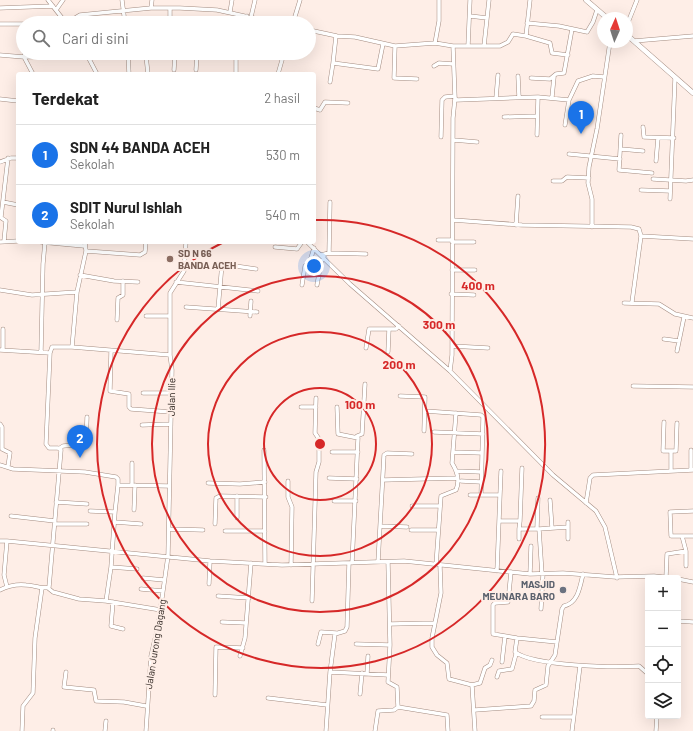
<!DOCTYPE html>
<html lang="id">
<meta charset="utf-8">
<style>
body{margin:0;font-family:Barlow,sans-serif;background:#f2f2f2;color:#222}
.controls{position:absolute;right:12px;bottom:12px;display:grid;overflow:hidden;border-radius:4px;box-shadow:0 4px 16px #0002}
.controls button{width:36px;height:36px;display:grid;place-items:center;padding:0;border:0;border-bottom:1px solid #e0e0e0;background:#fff;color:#222;font:20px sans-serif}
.compass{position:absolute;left:597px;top:12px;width:36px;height:36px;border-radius:50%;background:#fff;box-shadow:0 4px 16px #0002;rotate:3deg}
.you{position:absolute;left:314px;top:266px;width:14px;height:14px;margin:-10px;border:3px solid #fff;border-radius:50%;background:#1a73e8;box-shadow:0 0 0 6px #1a73e833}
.badge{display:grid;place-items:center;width:26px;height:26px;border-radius:50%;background:#1a73e8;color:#fff;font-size:13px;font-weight:700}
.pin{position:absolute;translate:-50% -33px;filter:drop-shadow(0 1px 2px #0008)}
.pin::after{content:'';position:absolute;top:21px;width:14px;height:12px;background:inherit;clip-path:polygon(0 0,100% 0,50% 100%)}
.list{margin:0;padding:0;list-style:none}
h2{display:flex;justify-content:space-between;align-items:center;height:52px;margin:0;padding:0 16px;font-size:17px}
h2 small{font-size:13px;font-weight:400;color:#767676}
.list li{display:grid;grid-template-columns:26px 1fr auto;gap:12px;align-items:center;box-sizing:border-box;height:60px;padding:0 16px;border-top:1px solid #e0e0e0}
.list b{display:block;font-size:15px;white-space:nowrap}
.list p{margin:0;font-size:13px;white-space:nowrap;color:#767676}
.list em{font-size:13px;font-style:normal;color:#767676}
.icon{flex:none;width:22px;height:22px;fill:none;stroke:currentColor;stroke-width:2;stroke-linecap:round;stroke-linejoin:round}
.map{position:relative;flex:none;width:693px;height:731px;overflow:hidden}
.search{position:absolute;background:#fff;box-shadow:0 4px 16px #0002;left:16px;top:16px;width:300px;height:44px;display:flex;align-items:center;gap:10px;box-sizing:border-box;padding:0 14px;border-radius:22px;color:#767676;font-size:15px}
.panel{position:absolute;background:#fff;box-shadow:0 4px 16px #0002;left:16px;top:72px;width:300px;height:172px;border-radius:4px}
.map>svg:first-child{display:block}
</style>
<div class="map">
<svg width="693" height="731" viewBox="0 0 693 731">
<rect width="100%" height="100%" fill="#feeee7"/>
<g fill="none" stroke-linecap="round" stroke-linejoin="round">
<defs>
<path id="minor" d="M48 0 66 23
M122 0 125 23
M0 8 53 6
M151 8 152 0
M56 10 63 0
M230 12 232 0
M470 16 487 18
M251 17 255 0
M34 23 63 18
M67 23 80 15 151 8H180L217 10 277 23
M170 23V8
M247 23V16
M293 23 300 0
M527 23 559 26 587 32 593 22 597 10
M0 24H23
M627 25 637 0
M309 30 337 36 355 37 395 46 435 43 453 46H500L508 42 513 34 526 36 530 0
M526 36 550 43 552 53 568 55
M634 41 693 36
M435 43 439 21V0
M395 46 394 78 417 79
M453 46 455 98 457 100 538 97 569 100
M468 46 470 0
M484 46 489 0
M25 53 24 57 33 74
M86 53 97 74
M128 53 129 74
M0 55 24 57 87 56
M102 56H146L148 74
M333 63 336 36
M434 66 439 63 453 64
M174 70 175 53
M196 70 197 53
M236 74V53
M278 74 284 53
M518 76 519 97
M531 78 550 79 556 74 564 73 572 29
M330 82 333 63 378 69 383 44
M552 97 554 77
M496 98 498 75
M0 99 18 101
M314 108 320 110 325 102 348 103
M504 117 537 116
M565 125 569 100 578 81 593 76 604 77
M643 127 644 137 674 138
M537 135 538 97
M621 135 619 170 652 173
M441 137 442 100 445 97 455 96
M454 140 477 142
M621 149 643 151
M569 154 620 159
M656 161 658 138
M0 162 11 158H18
M653 179 686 181 693 180
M553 181H562L567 177 589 178
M641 190 670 191
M670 199 675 78
M3 202 18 205
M0 217 6 221 4 241
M1 217 8 158
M453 220 522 225 631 227 639 229 641 236
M516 225 518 196
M592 227V199L588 183 589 167 597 129 610 42
M438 240H452
M0 242 18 241
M41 242 84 246
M85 242 86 251 140 255 145 252 146 242
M307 242 350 284 450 371 553 475 596 511 605 527 617 578
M452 242H474
M275 247 297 249 302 242
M329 253 330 202
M321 255 329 253 366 254
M215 263 256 269
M452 270H475
M80 275 114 281 138 282
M176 282 258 291
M302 285 305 266 310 261 314 248
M317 285 321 262 324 257
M0 290 32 295 77 292
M451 294 474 295
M632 302 641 236 693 239
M624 303 659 304 675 314 693 318
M186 307 257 312
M218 309 222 264
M146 316H169
M250 316 251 301
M117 320 118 298 123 295V281
M664 339 679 341
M452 346 488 348
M72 347 77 292 86 251
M366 348 369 329H396L399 326
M0 350 50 353 52 347H72L170 355
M3 350V329
M111 351 110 391 129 394V407L131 409 171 412
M677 351 684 317
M41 352 43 264 45 242
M388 352 389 329
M450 371 452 355 453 118 455 98
M633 386 693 387
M143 393H171
M400 396 425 397 424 431
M301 407H316
M337 407 338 434 358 438 352 563
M425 411 481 415 483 417 481 495
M664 422 663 451H676L677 423
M0 424 2 427V449L10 453 8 466
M142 425 170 424
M434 432 483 434
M357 436 362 434 365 384
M60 448 63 446 86 444 87 417
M264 450 265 564
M332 452H358
M453 452 482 453
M0 465 13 469 85 472 116 477 118 479V485
M691 470V450
M457 471 481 472
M671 471V451
M329 478 357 479
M383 480 457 478
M288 481V497L292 507 291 565
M461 481 481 482
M208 483 240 484 265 482
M132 485V463
M470 495H500L497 571
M500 495 501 471
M237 496V518
M550 500 552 528
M334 501H356
M56 502 87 504
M586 503 590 478 593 475 693 470
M412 506H439
M134 510 135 485
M90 511 115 512 111 567 137 569
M693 511 670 512 671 536H693
M115 512 118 485 169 486
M11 516 55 521
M500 521H520L519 529H539L542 574
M520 521 522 468
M115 522 141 524
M568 522V539
M55 524H87
M215 524 216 498 220 496 266 497
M381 526 407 527
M537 528 538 498
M169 529 203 530
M539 529 568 527
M411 530H437
M225 531H265
M682 536 686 551
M519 539V529
M0 541H7
M378 562 384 455 387 453 412 454
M388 562 390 645 388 682 397 687 398 707 447 715 448 731
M436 565 441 496 456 490C460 481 457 471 452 463L456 413
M440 566 441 593 432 638V647L437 655 447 663 449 679 472 685 475 731
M511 572 508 602 495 603 493 605V634L517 638 557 642
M530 574 531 546
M666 577 667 554 686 551V566
M143 578 164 580
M678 579 693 582
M209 584 210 561
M7 587 4 575 7 541 210 561 282 565 404 561 530 574 563 573 615 577 654 576 672 578
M48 588 53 592 79 599 106 601 161 610
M141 589 163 591
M0 590C8 586 17 584 26 585 34 585 43 590 49 587L61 450 58 448H49L46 444 50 353
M218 596 249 598
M106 601 111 567
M312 601 316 472 319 462V439L315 433 316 398
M113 602 111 626 123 629
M541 609 543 574
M678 621 693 622
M222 622 246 623
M390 624 434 623
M517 638 515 652C534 666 614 668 639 666L648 674
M318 644 321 632 336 633
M356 644 390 645
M240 656 245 638 251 563
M502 662 505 636
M66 672 64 687 94 690 96 701 124 702 146 706
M330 672 388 675
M367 674 368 656
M497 677 499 671 512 669 516 654
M472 685 480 683 485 668 490 665 492 660
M360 694 362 673
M215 695 216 647 243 648
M268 698 327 705
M475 710 531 706 534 701 535 690 546 685 548 666 555 655 562 609 564 606C578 603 580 587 583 574
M542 717H573
M53 730V731
M22 731 23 706 33 693 35 638 42 588
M105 731 106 721
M146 731 151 656 158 626 168 556 172 370 170 355V293L184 271 186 242
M326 731 330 672 335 634 345 631 347 627 349 563
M375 731 378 711 394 710 398 707
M572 731 580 666
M656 731 657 716"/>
<path id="tertiary" d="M586 0 607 18
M627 35 693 93"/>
</defs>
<use href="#minor" stroke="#a48c81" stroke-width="4.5"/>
<use href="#tertiary" stroke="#a48c81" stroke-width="5.5"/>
<use href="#minor" stroke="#fff" stroke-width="3.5"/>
<use href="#tertiary" stroke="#fff" stroke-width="4.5"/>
</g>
<g fill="none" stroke="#d62828" stroke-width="2">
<circle cx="320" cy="444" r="56"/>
<circle cx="320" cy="444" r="112"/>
<circle cx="320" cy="444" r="168"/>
<path d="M314 220A224 224 0 1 1 222 243"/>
</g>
<circle fill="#8d6e63" stroke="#feeee7" stroke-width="1.5" cx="170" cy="259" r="4"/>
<circle fill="#6b7280" stroke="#feeee7" stroke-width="1.5" cx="563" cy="590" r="4"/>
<g text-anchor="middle" stroke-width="4" stroke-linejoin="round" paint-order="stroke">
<g font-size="10" font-weight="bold" fill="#785e54" stroke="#feeee7" text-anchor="start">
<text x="178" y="257">SD N 66<tspan x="178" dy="12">BANDA ACEH</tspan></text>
</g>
<g font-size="10" fill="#2f2621" stroke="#feeee7">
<text transform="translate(171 397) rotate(-89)" y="4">Jalan Ilie</text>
<text transform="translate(155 644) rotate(-81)" y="4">Jalan Jurong Dagang</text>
</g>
<g font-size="10" font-weight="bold" fill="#5b616d" stroke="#feeee7" text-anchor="end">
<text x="555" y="588">MASJID<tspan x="555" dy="12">MEUNARA BARO</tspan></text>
</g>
</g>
<circle cx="320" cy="444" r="6" fill="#d62828" stroke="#feeee7" stroke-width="2"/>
<g font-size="12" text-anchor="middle" font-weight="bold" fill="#d62828" stroke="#feeee7" stroke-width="4" stroke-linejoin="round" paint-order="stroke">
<text x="478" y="290">400 m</text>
<text x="439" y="329">300 m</text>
<text x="399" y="369">200 m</text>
<text x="360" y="409">100 m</text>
</g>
</svg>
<div class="controls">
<button>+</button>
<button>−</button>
<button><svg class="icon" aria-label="locate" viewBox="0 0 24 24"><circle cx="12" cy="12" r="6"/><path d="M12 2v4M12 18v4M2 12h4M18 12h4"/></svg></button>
<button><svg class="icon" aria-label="layers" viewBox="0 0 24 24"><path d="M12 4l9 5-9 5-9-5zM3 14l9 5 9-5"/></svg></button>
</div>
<svg class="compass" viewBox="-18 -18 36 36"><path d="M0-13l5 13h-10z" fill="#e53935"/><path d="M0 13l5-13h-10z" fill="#767676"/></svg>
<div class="you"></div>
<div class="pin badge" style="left:581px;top:134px">1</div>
<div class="pin badge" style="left:80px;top:458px">2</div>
<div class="search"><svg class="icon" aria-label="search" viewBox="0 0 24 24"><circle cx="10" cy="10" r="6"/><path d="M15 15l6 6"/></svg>Cari di sini</div>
<section class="panel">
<h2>Terdekat<small>2 hasil</small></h2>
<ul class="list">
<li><span class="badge">1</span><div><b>SDN 44 BANDA ACEH</b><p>Sekolah</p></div><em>530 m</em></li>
<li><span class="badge">2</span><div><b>SDIT Nurul Ishlah</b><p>Sekolah</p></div><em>540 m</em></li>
</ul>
</section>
</div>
